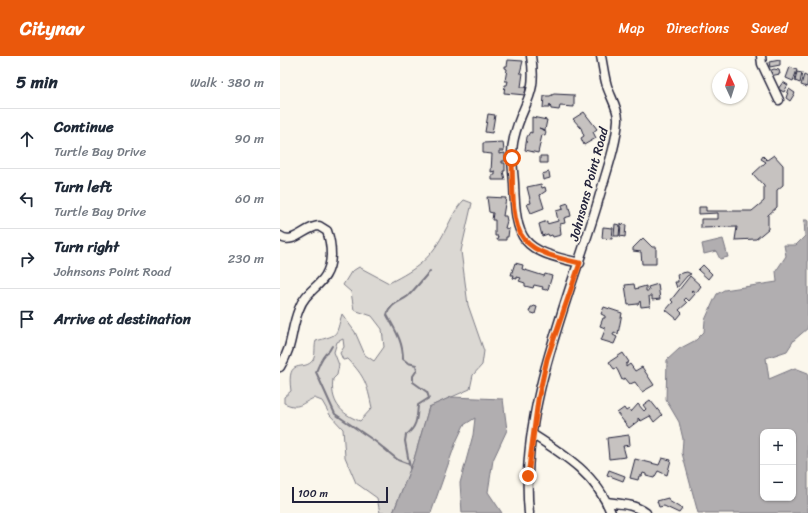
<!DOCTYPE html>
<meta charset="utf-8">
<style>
body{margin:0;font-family:Sriracha,sans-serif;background:#f2f2f3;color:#1f2937}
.controls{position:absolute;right:12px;bottom:12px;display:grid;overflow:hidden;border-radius:8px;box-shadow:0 1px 3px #0004}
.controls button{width:36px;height:36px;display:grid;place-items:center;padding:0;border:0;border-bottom:1px solid #e0e1e3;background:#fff;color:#1f2937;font:20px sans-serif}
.compass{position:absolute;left:432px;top:12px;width:36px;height:36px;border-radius:50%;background:#fff;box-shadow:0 1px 3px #0004;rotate:356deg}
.scale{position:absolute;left:12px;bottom:10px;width:96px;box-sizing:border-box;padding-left:4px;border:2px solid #22223b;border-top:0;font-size:11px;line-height:14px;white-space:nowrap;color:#22223b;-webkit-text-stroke:3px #fbf7ec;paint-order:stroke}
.stop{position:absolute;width:12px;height:12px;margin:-9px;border:3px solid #ea580c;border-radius:50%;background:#fff}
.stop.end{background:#ea580c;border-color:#fff;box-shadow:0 1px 4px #0008}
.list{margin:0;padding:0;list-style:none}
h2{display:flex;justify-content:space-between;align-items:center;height:52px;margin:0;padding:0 16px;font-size:17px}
h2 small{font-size:13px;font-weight:400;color:#747a83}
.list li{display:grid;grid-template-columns:26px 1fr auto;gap:12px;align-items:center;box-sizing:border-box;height:60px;padding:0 16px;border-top:1px solid #e0e1e3}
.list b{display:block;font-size:15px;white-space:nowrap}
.list p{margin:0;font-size:13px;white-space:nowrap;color:#747a83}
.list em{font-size:13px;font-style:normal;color:#747a83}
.icon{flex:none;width:22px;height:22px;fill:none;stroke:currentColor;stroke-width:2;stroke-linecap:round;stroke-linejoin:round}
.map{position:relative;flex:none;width:528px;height:457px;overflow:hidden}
header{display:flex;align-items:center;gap:24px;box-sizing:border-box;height:56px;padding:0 20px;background:#ea580c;color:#fff}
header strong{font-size:19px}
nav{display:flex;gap:22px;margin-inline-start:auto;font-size:14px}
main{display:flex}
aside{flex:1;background:#fff}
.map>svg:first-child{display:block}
</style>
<header>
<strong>Citynav</strong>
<nav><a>Map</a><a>Directions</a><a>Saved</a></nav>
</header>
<main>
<aside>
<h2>5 min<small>Walk · 380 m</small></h2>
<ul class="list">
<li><svg class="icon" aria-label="ahead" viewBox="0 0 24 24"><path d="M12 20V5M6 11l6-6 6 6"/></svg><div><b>Continue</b><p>Turtle Bay Drive</p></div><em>90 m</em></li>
<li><svg class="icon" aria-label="left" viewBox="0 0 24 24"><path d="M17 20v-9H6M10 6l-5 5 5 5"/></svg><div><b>Turn left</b><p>Turtle Bay Drive</p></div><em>60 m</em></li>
<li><svg class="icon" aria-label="right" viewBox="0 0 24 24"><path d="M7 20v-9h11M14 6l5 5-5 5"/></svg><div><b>Turn right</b><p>Johnsons Point Road</p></div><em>230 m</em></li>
<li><svg class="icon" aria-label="arrive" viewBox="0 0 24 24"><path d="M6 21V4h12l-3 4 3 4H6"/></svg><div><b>Arrive at destination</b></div></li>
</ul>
</aside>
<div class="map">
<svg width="528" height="457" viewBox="0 0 528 457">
<rect width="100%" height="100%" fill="#fbf7ec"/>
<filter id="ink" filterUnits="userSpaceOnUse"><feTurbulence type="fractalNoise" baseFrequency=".025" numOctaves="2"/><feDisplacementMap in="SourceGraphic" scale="8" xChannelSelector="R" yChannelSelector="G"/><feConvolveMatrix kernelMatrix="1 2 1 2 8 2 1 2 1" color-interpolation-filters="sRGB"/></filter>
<g filter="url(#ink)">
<path fill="#dbd8d3" stroke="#7e7d87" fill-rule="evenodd" d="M184 144 192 147 181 195 188 249 204 295 202 309 193 319 190 333 149 351 134 403 113 457H100L97 442 76 427 65 401 63 373 50 359 42 345 34 342C20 348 19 354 4 347V341L11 335C6 299 24 317 33 304 36 299 34 291 36 285 60 278 55 281 62 258L75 276 85 299 94 305 104 291 102 273 92 260 74 254 71 236 63 229 71 216 79 211 109 227C138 212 151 203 166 173 172 162 175 153 184 144ZM63 283 64 291 60 297 63 304 68 303C85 321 87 328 92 352L80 365C60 358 50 345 53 323L57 319 59 309 54 296 57 286Z"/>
<path fill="#b1aeb0" stroke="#787681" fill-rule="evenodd" d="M524 164H528V272L514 284 507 295 486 302 489 323 515 312 528 317V457H418L402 397 403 383 399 366 386 344 387 304 399 293 416 284 424 276 425 264 434 244 437 238 444 234 497 226 496 215 506 200 504 189H516L525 180ZM483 376H513V442H483Z
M443 183 448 201 440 203 436 195 424 198 422 188Z
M171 341 223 343 227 374 213 404 208 436 222 457H182L180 427 193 379 195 362 184 369 176 386 151 457H113L134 403 149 351Z"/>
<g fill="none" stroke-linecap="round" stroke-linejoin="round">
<path stroke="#787681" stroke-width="2" d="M52 290 49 295C42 299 39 309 36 316L55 358 96 386 118 404 129 408
M130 412 125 385 126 379C137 371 137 362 138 349L149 342 147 336 133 326V320L137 314 136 309 128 307 123 303C123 285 115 274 107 259 110 247 121 246 128 240 136 232 143 223 150 215"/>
</g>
<path fill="#c6c2c0" stroke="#22223b" d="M228 4 243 5 240 17H243L241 31H246L245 39 224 37 225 29H227L228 25H225L227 13 225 12V10H227Z
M500 4V9L490 11 489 6Z
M510 11 517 14 513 25 506 22Z
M494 13 499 14 500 18 490 20 489 15Z
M517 16 522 17 520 27 515 25Z
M524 19 528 21 527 31 521 29Z
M503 26 508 29 504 36 498 33Z
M509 33 515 37 510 45 506 42Z
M274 38 294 39V51L280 50 279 54 271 53 270 48 269 52H263L264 40H270Z
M304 56 317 73 313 76 316 82 304 89 301 82 304 80 301 72 293 63Z
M208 58 215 59 212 77 205 76Z
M252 61 267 64 265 74 259 72 266 75 265 80 262 79 258 97 245 94 247 81 250 76 252 77Z
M223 86 224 95H219V98L225 97V105H222V107H225V115H223L225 124H212V119H215V115L211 116 212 98 203 97V87Z
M494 99 503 109V129L497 134V151L488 159V173L476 183 455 184 457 171 421 172V163H438V157L419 158V151H426V155H472L484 145V130L473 118 486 106 481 103 483 100 487 104Z
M260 100H267V107H260Z
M269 116 270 122 263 124 262 118Z
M261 128 262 132 265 131 266 135 260 139 264 152 251 157 247 148 251 147 247 131Z
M207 141 226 142 223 160H226L227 165 225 172 229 173 228 181H226V184H217L218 180H215V164H212L213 157 209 156Z
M288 147 291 160 284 162 285 167 280 168 281 179 273 181 272 179 269 180 268 178 262 180 259 168 267 165V168L278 165 276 155 283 153 282 149Z
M335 168 340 169 339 180H334Z
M341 168 346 169 345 181 340 180Z
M323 171 333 172 332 183 322 182Z
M363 182 372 191H376V208H362L361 196 353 195V192Z
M235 207 243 209 242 213 264 220 265 218 272 220 268 233 266 234 262 233 263 231 254 229 253 232 245 230V227L239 225 241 222 237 221V223L233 222 234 219H231Z
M423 209 432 218 428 223 418 214Z
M407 216 411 218 407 220 397 232 395 226H398L397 218Z
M410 220 421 230 416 237 412 234 411 235 415 238 409 245 406 242 404 244 407 247 399 254 402 257 397 263 386 254 393 246 391 244Z
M354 228 355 233 366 230V235H369L368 231 378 228 380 243 372 244V240H369L370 250 361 251 360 245 358 248 348 249 345 229Z
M254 250 257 251 255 258 249 256 251 251H253Z
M324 251 342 257 338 278 334 276 333 279 337 281 334 288 321 284 325 274V272L320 270 323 262H325V260L321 258Z
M343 297 349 306 346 308V311L350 308 355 315 362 311 374 329 362 336 355 326 350 328 345 322 342 324 338 315 336 312 334 313 329 306Z
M370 344 382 359 374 366 370 360 361 365 358 362V365L349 372 337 357 344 352 346 355 349 353 351 356 358 348 364 355 366 353 363 349Z
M349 379 350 389 343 390 346 401 329 403 327 382Z
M382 402 391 404 387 419 378 415 374 422 366 420V418L363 417 362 420H359L358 424 350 422 355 403 379 409Z
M329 414 345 420 343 425 327 419Z
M388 442 389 445 402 453 399 457 384 450 379 451 377 445Z"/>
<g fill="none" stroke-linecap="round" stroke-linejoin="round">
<defs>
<path id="minor" d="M251 0C258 42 242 46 234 82 230 97 233 112 234 127 236 186 241 194 300 207
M481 0 482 8 499 44
M0 180C13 190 26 170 39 170L47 175C50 183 51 191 51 199 50 230 27 230 19 253 10 275 14 288 0 311
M252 378C285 399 317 419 331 457
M327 446C341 448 354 448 366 457
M249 457C239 356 288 245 317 149 324 122 336 92 338 64 339 54 330 40 327 30 324 20 323 10 321 0"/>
</defs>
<use href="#minor" stroke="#22223b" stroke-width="11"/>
<use href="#minor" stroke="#fbf7ec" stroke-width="8"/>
</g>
</g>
<g fill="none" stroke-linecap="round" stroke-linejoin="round" filter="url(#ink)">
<path stroke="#ea580c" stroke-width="5" d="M232 102C233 123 230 167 244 183 256 198 282 203 300 207L267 303 258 344 248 420"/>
</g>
<g text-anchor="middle" stroke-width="3.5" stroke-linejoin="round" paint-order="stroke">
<g font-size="13" fill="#22223b" stroke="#fbf7ec">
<text transform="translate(308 128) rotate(-75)" y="5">Johnsons Point Road</text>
</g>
</g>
</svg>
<div class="controls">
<button>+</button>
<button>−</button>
</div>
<svg class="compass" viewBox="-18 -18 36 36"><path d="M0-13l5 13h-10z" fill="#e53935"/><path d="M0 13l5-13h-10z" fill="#747a83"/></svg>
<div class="scale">100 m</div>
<div class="stop" style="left:232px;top:102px"></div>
<div class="stop end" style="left:248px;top:420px"></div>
</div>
</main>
